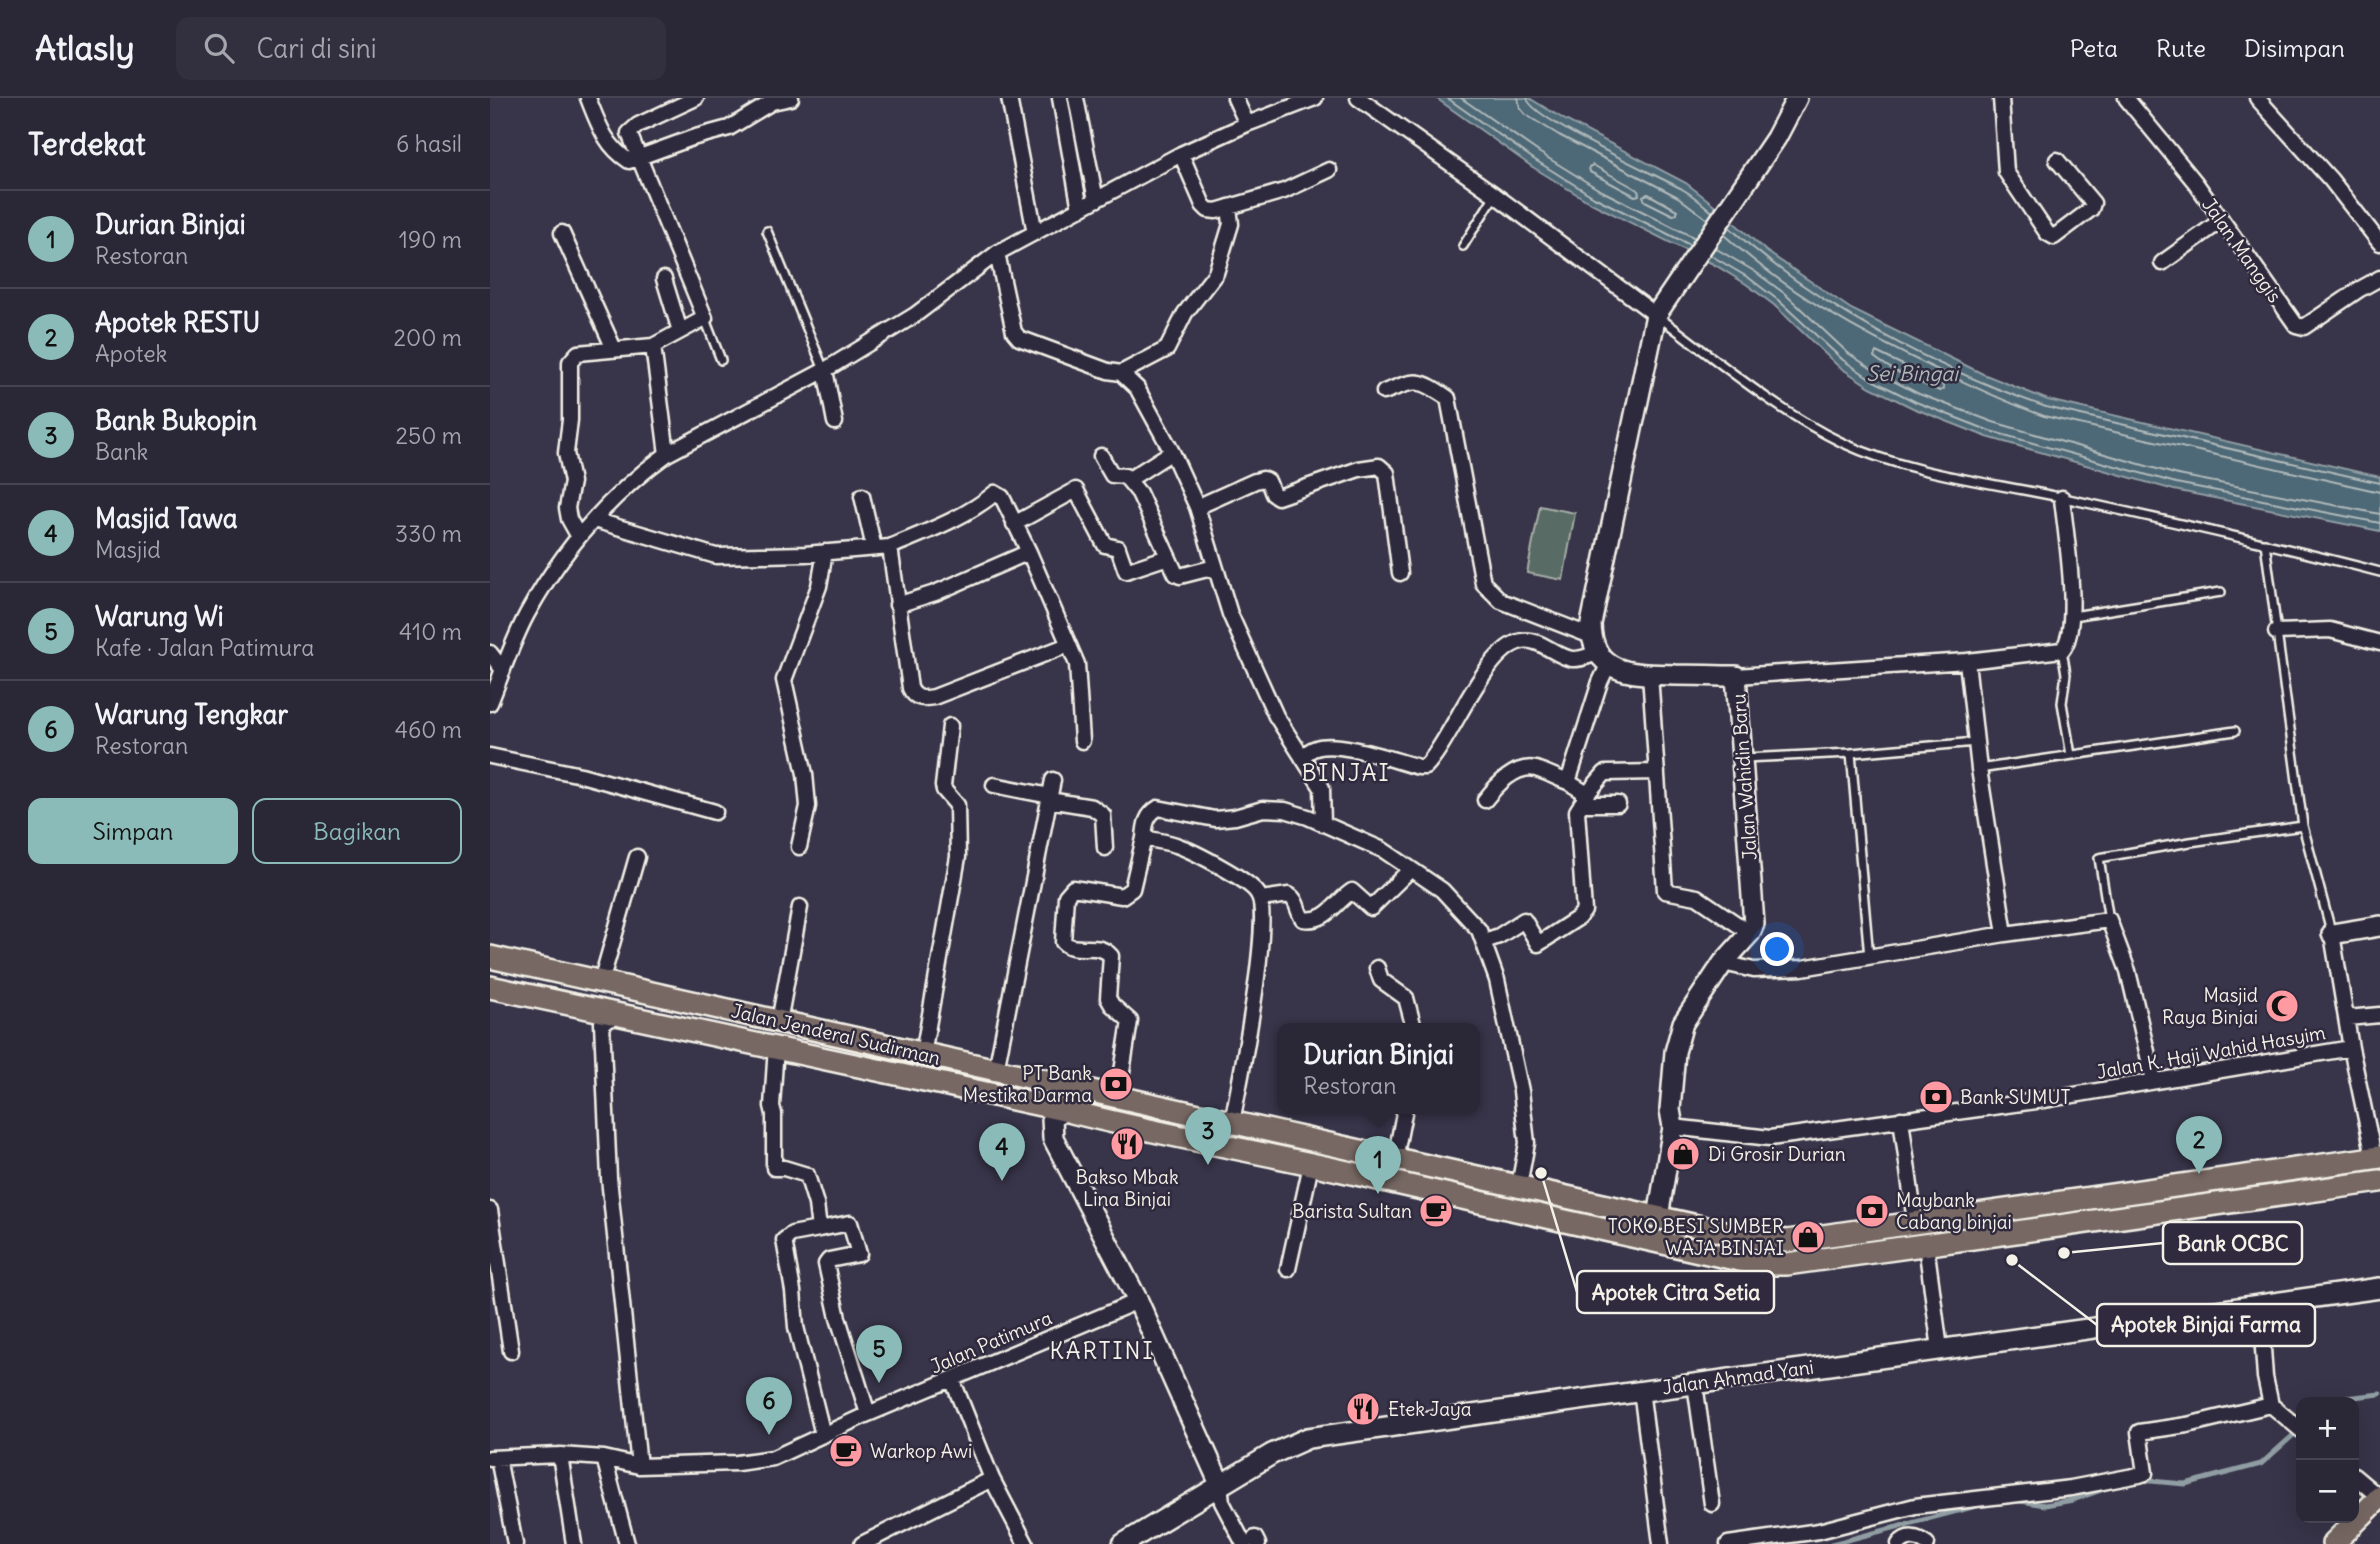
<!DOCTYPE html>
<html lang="id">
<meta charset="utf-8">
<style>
body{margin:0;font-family:Delius,sans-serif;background:#322f3f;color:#f1f3f6}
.controls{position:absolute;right:21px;bottom:21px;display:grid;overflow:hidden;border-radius:14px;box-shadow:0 7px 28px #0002}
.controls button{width:63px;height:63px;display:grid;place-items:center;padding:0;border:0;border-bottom:2px solid #464452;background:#2a2737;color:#f1f3f6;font:35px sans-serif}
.you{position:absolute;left:1288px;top:852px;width:24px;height:24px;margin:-18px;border:5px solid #fff;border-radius:50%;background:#1a73e8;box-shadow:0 0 0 10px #1a73e833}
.badge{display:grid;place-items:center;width:46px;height:46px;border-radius:50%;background:#8bbbb9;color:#111;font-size:23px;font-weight:700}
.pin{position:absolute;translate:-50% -58px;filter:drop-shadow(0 2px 4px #0008)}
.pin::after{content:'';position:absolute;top:37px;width:24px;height:21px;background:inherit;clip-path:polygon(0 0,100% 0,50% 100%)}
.popup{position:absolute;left:787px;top:925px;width:203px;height:91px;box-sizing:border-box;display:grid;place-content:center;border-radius:14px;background:#2a2737;filter:drop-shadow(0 2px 5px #0005);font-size:23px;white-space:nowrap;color:#a5a5ad}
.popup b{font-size:26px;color:#f1f3f6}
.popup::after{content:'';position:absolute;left:50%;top:100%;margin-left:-14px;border:14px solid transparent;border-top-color:#2a2737}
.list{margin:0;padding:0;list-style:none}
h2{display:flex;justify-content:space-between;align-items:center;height:91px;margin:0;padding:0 28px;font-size:30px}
h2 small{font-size:23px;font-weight:400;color:#a5a5ad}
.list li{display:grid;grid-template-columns:46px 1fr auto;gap:21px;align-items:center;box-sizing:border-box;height:98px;padding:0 28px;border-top:2px solid #464452}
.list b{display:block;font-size:26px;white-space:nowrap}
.list p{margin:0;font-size:23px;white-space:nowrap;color:#a5a5ad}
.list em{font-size:23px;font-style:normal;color:#a5a5ad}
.actions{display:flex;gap:14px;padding:21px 28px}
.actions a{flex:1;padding:16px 0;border:2px solid #8bbbb9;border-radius:14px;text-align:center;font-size:24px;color:#8bbbb9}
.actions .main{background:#8bbbb9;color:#111}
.icon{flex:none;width:38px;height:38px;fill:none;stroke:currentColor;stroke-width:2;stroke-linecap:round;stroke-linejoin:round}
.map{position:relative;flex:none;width:1890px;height:1446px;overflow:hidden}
header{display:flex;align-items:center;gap:42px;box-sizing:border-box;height:98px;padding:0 35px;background:#2a2737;border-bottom:2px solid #464452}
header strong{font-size:33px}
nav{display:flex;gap:38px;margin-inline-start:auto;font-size:24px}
.search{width:490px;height:63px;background:#322f3f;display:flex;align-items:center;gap:18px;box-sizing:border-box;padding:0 24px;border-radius:14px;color:#a5a5ad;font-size:26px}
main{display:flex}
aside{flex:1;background:#2a2737}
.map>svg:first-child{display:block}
</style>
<header>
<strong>Atlasly</strong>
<div class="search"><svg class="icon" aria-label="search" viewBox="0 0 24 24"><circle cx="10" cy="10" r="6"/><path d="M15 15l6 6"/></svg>Cari di sini</div>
<nav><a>Peta</a><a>Rute</a><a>Disimpan</a></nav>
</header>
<main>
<aside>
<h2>Terdekat<small>6 hasil</small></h2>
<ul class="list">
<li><span class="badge">1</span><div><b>Durian Binjai</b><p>Restoran</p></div><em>190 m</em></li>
<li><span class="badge">2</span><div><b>Apotek RESTU</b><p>Apotek</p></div><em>200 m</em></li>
<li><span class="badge">3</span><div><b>Bank Bukopin</b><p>Bank</p></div><em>250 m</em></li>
<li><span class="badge">4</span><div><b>Masjid Tawa</b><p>Masjid</p></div><em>330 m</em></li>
<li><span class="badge">5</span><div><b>Warung Wi</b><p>Kafe · Jalan Patimura</p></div><em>410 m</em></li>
<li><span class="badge">6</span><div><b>Warung Tengkar</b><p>Restoran</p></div><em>460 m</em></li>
</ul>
<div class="actions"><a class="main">Simpan</a><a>Bagikan</a></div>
</aside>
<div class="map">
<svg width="1890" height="1446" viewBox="0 0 1890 1446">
<rect width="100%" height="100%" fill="#383449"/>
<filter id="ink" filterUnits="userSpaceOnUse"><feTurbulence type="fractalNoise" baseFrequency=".0143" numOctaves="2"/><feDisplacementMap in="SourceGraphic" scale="14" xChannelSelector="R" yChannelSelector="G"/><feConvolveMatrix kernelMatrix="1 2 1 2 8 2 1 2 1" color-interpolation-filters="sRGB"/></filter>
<g filter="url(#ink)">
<path fill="#586c65" stroke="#a6aea6" stroke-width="2" d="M1050 408 1085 415 1073 482 1037 475Z"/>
<path fill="#4d6776" stroke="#909ea4" stroke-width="2" d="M946 0H1039L1077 23 1196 85 1223 106 1276 153 1361 211 1493 276 1558 302 1890 379V433L1684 392 1497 339 1423 310 1380 289 1348 268 1284 207 1256 186 1225 167 1101 105 1041 68Z"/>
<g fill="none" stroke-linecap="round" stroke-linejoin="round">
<path stroke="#b1baba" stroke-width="2" d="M957 0 1045 62 1104 99 1200 147
M971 0 1050 55 1108 91 1205 140
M1028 0 1030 10 1036 17 1069 37 1188 99 1217 121
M1037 0C1039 20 1169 78 1192 91 1203 97 1213 106 1222 114
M1103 67 1148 92 1149 97 1145 98 1100 74 1099 69Z
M1158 96 1187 112V116L1183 117 1155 103 1153 98Z
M1239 129C1327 209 1445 270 1556 309L1890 385
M1234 137C1297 194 1369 235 1446 271 1482 288 1517 305 1554 318L1890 394
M1225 150 1264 173 1294 195 1358 255 1388 275 1429 296 1503 324 1688 377 1890 416
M1220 157 1259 180 1288 202 1353 262 1384 283 1426 304 1500 333 1686 385 1890 425
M1386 254 1452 286 1454 291 1450 293C1428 284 1403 274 1384 259Z"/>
<path stroke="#909ea4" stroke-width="5" d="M1846 1304 1855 1300 1890 1296
M1649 1382 1695 1386 1771 1366 1809 1332
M1524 1402 1555 1407 1583 1402 1620 1389
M1342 1446 1494 1406"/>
<defs>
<path id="lane" d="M277 133 334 272
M973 148 1005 97
M1169 219C1228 263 1286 313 1353 345 1422 377 1500 384 1574 400 1680 423 1785 447 1890 474
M215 221 231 262
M1775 445 1813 728 1841 833
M1583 518 1731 494
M1572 552 1576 576 1572 605 1581 657
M1253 660 1361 655
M1489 671 1745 633
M1619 822 1609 760 1700 744 1813 728
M1379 859 1361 655 1486 644"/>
<path id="street" d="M98 0C108 25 115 48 139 63L202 40 239 30 282 4 301 0
M519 0 545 135
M570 0 590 111
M586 0 606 102
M745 0 757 26
M868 0 1005 97 1166 217
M1511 0 1516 74 1557 135 1564 139 1601 111 1603 105 1567 62
M1636 0 1705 84 1806 227 1814 229 1870 191 1890 180
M1767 0 1841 82 1890 145
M691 56 713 107 718 112 726 113 794 93 839 72
M72 135 124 251
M507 155 524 234 529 240 618 273 631 275 647 290 682 354 707 409 740 516 786 618 832 690 833 726
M1672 165 1732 122
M174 181 190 233
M335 272 345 324
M631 275 677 251 695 215 726 175 741 126 739 109
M894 294C928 281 928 280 958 300L993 485 1011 503 1101 538
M177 356 163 248 215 220 139 35 148 27 206 0
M611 358 622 377 635 378 649 395 686 476 690 478 725 469
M638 382 682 354
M372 398 384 450
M707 409 765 383 773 381 778 383 783 396 788 399 869 371 889 368 897 375 910 475
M104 422 226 458 315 456 400 449 420 590C425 601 433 601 444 599L578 547
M524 426 586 392 615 447 628 450 636 473 678 459
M89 439 79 421 77 410 82 384 76 355 80 322V264L88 255 163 248
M400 449C436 434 475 420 505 395L512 399 539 454 587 566 592 643
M407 507 445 495 539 454
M1786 534 1840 532 1890 545
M0 555 13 572
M1160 576 1175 793 1207 799 1260 835
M1246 578 1477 563
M0 605C12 575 22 544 37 516 71 454 119 398 177 356L335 272 425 217 507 155 691 56 757 26 825 0
M0 658 91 677 225 714
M812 659C816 656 821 651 826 650 849 642 905 663 929 669H935C962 642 994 550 1032 543 1049 539 1066 559 1082 561 1091 562 1100 557 1108 555
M504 687 560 698
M1094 694 1098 695 1115 675 1167 674
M559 702 602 709 613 717 615 750
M995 702C1006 688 1025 666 1046 671 1056 674 1067 680 1078 684L1110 584 1119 565
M1091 706H1128
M309 749 318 708 315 676 294 582 329 488 335 454
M771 801 799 797C808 802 807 814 813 821 837 825 845 804 862 793L881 810 921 771
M1515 836 1489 671 1477 563 1572 552C1592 530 1575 432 1572 400
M995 843 1009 838 1034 822 1048 846 1088 820 1094 813 1087 713 1094 702V694L1078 684
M1233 865 1264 872 1312 870 1515 836 1619 822 1638 873 1664 983
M887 870 891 882 916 900 924 930
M111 884 147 759
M129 917 112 925 119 1080 149 1368
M1857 920 1890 917
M289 924 310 809
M286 949 282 1008 284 1016V1070H294L317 1077 326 1106 329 1131 302 1136 294 1142 303 1193 306 1229 333 1337
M1861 950 1884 1059
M433 956 468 759 467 707 454 692 453 688 460 628
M506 972 563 682
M628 999 640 923 622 907 618 900 621 858C608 842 586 857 573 844L576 798 583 790 632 798 642 791 654 740
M1411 1021 1425 1124
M742 1024C749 989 783 820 768 796 760 782 703 753 686 747 676 744 665 742 654 740 655 727 656 717 668 710L725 721 745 719 773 711 795 712 818 719 893 752 952 792 989 832 1007 882 1031 993 1037 1045 1029 1088
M1183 1029 1280 1040 1560 1001 1861 950 1842 836
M905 1061 915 1010
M0 1112 21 1253
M329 1131 360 1125 369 1156 339 1162 336 1166 348 1220 378 1316
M1436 1147 1450 1251
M798 1171 821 1067
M1770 1208 1775 1279 1781 1307 1811 1332
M462 1281 502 1381 536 1446
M1205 1286 1222 1406
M1151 1292 1171 1446
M70 1357 84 1446
M0 1360 70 1357 114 1360 149 1368 247 1365 283 1360 378 1316 648 1203
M8 1360 25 1446
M114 1360 137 1446
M1864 1378 1889 1399
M730 1386 732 1404 754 1446
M765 1440 768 1446
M372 1446 502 1381
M1238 1446 1329 1433 1425 1408 1581 1390 1649 1377 1655 1375 1649 1334 1697 1327 1781 1307
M1409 1446C1417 1436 1428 1439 1437 1446"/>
<path id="secondary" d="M1842 836 1890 828
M574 1012 562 1020 563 1040 648 1203 730 1386
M1168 1119 1183 1029 1180 1012 1185 954 1193 925 1233 865 1260 835 1264 826 1246 578C1226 578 1206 577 1186 577 1146 576 1102 579 1101 526L1166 217 1286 40 1307 0
M633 1446 782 1356 818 1340 1890 1190"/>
<path id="primary" d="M0 859 1252 1138 1297 1143 1890 1059
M0 889 574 1012C666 1036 760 1052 853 1073 991 1104 1129 1136 1267 1166H1297L1890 1083
M1843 1446 1890 1399"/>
</defs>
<use href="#lane" stroke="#f4f1e8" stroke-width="12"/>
<use href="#street" stroke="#f4f1e8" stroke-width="19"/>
<use href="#secondary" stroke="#f4f1e8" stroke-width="24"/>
<use href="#primary" stroke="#f4f1e8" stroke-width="26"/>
<use href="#lane" stroke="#2f2a3d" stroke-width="7"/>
<use href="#street" stroke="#2f2a3d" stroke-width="14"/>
<use href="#secondary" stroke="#2f2a3d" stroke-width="19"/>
<use href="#primary" stroke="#776864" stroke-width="21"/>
</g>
</g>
<defs>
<symbol id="mosque-disc" viewBox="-11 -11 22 22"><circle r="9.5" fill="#ff9aa2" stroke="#2f2a3d"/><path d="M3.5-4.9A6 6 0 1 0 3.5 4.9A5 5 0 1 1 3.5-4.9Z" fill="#111"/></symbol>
<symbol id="bank-disc" viewBox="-11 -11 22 22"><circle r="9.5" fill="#ff9aa2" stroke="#2f2a3d"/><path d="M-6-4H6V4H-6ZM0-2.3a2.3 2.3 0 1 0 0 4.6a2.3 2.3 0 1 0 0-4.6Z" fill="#111"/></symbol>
<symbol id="restaurant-disc" viewBox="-11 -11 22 22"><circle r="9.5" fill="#ff9aa2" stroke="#2f2a3d"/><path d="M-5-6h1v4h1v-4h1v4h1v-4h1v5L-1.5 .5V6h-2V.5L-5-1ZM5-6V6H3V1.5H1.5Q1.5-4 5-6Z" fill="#111"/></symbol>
<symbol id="shop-disc" viewBox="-11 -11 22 22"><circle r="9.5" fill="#ff9aa2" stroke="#2f2a3d"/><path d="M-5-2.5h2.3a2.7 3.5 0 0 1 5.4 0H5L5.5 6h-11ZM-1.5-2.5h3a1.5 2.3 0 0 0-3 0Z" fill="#111"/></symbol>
<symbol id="cafe-disc" viewBox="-11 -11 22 22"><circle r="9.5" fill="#ff9aa2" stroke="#2f2a3d"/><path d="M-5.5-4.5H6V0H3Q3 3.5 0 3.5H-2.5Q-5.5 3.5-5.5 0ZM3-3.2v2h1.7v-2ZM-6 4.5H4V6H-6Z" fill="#111"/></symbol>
</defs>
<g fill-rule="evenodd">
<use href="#mosque-disc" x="1773" y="889" width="38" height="38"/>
<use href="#bank-disc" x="607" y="967" width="38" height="38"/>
<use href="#bank-disc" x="1427" y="980" width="38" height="38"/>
<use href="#restaurant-disc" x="618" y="1027" width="38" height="38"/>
<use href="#shop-disc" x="1174" y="1037" width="38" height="38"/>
<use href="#cafe-disc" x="927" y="1094" width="38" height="38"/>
<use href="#bank-disc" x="1363" y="1094" width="38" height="38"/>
<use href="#shop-disc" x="1299" y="1120" width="38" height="38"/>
<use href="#restaurant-disc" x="854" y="1292" width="38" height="38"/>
<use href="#cafe-disc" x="337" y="1334" width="38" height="38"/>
</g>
<g text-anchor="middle" stroke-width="5" stroke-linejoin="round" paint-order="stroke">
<g font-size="19" fill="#f4f1e8" stroke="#2f2a3d">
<text transform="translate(1752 152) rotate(55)" y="7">Jalan Manggis</text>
<text transform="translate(1254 679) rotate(-94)" y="7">Jalan Wahidin Baru</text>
<text transform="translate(346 936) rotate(13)" y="7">Jalan Jenderal Sudirman</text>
<text transform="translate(1721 954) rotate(-10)" y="7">Jalan K. Haji Wahid Hasyim</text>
<text transform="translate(501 1244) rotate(-23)" y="7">Jalan Patimura</text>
<text transform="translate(1248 1279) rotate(-8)" y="7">Jalan Ahmad Yani</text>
</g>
<g font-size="19" fill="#f4f1e8" stroke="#2f2a3d" text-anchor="start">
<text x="1768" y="904" text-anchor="end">Masjid<tspan x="1768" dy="22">Raya Binjai</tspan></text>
<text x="602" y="982" text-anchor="end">PT Bank<tspan x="602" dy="22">Mestika Darma</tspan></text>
<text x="1470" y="1006">Bank SUMUT</text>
<text x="1218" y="1063">Di Grosir Durian</text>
<text x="637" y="1086" text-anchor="middle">Bakso Mbak<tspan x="637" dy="22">Lina Binjai</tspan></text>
<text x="1406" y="1109">Maybank<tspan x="1406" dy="22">Cabang binjai</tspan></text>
<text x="922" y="1120" text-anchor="end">Barista Sultan</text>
<text x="1294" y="1135" text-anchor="end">TOKO BESI SUMBER<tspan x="1294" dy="22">WAJA BINJAI</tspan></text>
<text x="898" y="1318">Etek Jaya</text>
<text x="380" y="1360">Warkop Awi</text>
</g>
<g font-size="21" font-style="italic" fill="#b1baba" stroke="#2f2a3d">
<text x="1422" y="283">Sei Bingai</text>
</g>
<g font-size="23" letter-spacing="2" fill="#f4f1e8" stroke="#2f2a3d">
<text x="856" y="683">BINJAI</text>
<text x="612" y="1261">KARTINI</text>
</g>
</g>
<path fill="none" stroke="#f4f1e8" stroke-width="2.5" d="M1574 1155L1673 1145M1051 1075L1087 1194M1522 1162L1607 1227"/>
<g fill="#f4f1e8" stroke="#2f2a3d" stroke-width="2.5">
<circle cx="1574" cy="1155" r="7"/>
<circle cx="1051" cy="1075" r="7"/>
<circle cx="1522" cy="1162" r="7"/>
</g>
<g fill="#2f2a3d" stroke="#f4f1e8" stroke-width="2.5">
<rect x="1673" y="1124" width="139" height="42" rx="7"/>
<rect x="1087" y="1173" width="197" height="42" rx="7"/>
<rect x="1607" y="1206" width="218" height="42" rx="7"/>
</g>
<g font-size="21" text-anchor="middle" font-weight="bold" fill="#f4f1e8">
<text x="1743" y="1153">Bank OCBC</text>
<text x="1186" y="1202">Apotek Citra Setia</text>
<text x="1716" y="1234">Apotek Binjai Farma</text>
</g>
</svg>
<div class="controls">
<button>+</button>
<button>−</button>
</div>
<div class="you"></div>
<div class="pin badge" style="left:888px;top:1096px">1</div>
<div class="popup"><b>Durian Binjai</b>Restoran</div>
<div class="pin badge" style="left:1709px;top:1076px">2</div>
<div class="pin badge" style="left:718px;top:1067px">3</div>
<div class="pin badge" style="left:512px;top:1083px">4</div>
<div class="pin badge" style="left:389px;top:1285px">5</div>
<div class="pin badge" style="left:279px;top:1337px">6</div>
</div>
</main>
